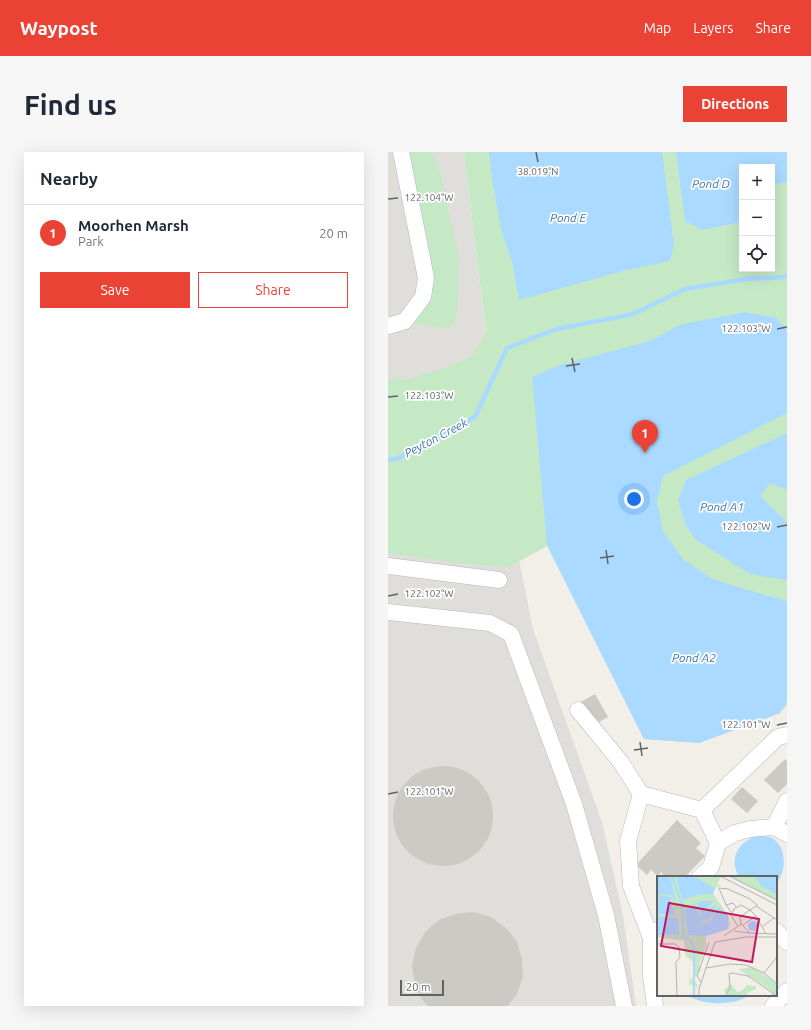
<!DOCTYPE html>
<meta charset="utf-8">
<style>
body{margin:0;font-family:Ubuntu,sans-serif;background:#f6f6f7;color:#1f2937}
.controls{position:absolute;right:12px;top:12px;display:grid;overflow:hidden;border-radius:0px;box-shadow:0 4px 16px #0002}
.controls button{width:36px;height:36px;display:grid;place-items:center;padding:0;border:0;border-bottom:1px solid #e0e1e3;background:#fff;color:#1f2937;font:20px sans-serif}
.scale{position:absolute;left:12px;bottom:10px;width:44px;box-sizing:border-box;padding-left:4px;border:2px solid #5f6368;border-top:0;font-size:11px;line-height:14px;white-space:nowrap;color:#5f6368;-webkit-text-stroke:3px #fff;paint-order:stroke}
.you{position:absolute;left:246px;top:347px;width:14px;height:14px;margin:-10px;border:3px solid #fff;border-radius:50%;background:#1a73e8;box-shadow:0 0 0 6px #1a73e833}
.badge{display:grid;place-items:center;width:26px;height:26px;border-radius:50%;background:#ea4335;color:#fff;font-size:13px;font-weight:700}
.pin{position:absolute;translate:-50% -33px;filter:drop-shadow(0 1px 2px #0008)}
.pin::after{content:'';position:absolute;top:21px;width:14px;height:12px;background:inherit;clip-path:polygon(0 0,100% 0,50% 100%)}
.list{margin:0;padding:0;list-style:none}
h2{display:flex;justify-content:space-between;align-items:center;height:52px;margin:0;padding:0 16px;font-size:17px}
h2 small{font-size:13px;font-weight:400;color:#747a83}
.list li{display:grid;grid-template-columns:26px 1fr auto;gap:12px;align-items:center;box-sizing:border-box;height:56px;padding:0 16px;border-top:1px solid #e0e1e3}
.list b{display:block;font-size:15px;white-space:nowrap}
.list p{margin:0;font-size:13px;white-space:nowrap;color:#747a83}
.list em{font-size:13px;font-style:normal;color:#747a83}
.actions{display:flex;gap:8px;padding:12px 16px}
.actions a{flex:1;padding:9px 0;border:1px solid #ea4335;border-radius:0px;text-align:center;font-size:14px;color:#ea4335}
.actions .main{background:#ea4335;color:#fff}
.icon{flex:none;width:22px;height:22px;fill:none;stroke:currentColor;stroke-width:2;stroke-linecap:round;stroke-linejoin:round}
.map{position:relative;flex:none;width:399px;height:854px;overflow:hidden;border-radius:0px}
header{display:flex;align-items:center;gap:24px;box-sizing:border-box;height:56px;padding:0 20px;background:#ea4335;color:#fff}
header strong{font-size:19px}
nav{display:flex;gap:22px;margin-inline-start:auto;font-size:14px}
.intro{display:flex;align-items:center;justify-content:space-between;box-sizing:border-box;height:96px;padding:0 24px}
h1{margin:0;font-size:28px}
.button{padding:10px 18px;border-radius:0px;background:#ea4335;color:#fff;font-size:14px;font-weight:700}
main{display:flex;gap:24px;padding:0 24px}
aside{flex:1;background:#fff;border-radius:0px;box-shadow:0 4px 16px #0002}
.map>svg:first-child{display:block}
</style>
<header>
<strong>Waypost</strong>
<nav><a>Map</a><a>Layers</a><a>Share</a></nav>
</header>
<div class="intro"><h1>Find us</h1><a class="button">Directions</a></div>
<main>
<aside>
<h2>Nearby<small></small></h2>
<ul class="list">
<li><span class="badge">1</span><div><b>Moorhen Marsh</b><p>Park</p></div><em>20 m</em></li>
</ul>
<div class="actions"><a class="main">Save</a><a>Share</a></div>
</aside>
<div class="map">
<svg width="399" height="854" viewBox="0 0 399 854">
<rect width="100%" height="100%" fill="#f1efe8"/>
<path fill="#e0deda" d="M0 0H76L101 210 128 393 145 477 214 670 235 764 248 854H0Z"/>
<path fill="#c5e8c5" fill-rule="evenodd" d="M13 0H45L52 21 71 104 69 166 61 177 17 169 35 145Z
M76 0H399V553L392 561 311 591 256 587 159 394 121 415 68 411 0 401V226L18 228 60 215 84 204 98 181ZM354 15H384V117H354Z"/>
<path fill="#aadaff" d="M101 0H274L286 93 282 109 235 119 131 148 124 109 114 81 105 33Z
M288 0H399V30L384 33V15H354V70L314 78 297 69Z
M357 160 388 166 399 177V261L275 324 269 349 275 379 295 407 323 426 356 437 399 449V549L392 561 311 591 256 587 159 393 144 225 169 214 262 189 291 173Z
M399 281V338L382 331 372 344 399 370V428L362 422 308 388 297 372 290 348 298 328Z
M368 684C374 684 379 684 384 686 399 694 399 720 388 732V725H351C341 707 349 691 368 684Z
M299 843H362C346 854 315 854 299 843Z"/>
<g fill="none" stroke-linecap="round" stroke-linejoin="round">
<path stroke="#aadaff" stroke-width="4.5" d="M0 308 11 306 87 265 119 196 169 177 245 162 297 137 358 127 396 125 399 123"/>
</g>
<path fill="#cccac5" d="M207 542 220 565 206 573 193 550Z
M397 607 399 609V632L390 641 376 628Z
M5 664a50 50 0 1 1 100 0a50 50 0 1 1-100 0Z
M354 635 370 649 359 661 343 647Z
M289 668 313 691 308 696 317 704 297 725H277L273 720 270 724 263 718 259 723 248 713Z
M85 760 103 765 118 776 129 790 134 807 135 825 129 842 120 854H40L35 849 27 833 24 814 28 796 37 780 51 768 67 762Z"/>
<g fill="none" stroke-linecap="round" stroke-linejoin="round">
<defs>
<path id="minor" d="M0 174 17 169 35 145 38 126 13 0
M0 414 111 428
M0 460 102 471 123 482 186 652 218 763 236 854
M190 558 232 609 253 642 314 658 330 691 323 715 312 725
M253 642 240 689 243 734 263 786
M314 658 390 585 399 583
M386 675 399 649
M330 691 347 681 362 677 386 675 399 682
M388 779 399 790
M267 854 263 823V786L269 778
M385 854 399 839"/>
</defs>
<use href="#minor" stroke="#b5b8bc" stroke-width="17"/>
<use href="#minor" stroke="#fff" stroke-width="16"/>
</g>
<path fill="none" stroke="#5f6368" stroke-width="1.5" d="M148 0 150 10M0 47 10 46M389 177 399 175M184 206 187 220M178 214 192 212M0 245 10 244M389 375 399 373M218 398 220 412M212 406 226 404M0 444 10 442M389 573 399 571M252 590 254 604M246 598 260 596M0 642 10 640"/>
<g text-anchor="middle" stroke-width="3.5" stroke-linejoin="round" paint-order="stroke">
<g font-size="12" font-style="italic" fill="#4174aa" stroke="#fff">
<text x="323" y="36">Pond D</text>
<text x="180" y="70">Pond E</text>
<text transform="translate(48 286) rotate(-28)" y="4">Peyton Creek</text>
<text x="334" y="359">Pond A1</text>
<text x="306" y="510">Pond A2</text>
</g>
</g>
<g transform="translate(269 724)">
<rect width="120" height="120" fill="#f1efe8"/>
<path d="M0 0 64 1 60 8 64 10 58 12 56 18 71 39 73 48 71 53 49 60V70L42 89 44 94 37 103 41 110 37 113 34 108 32 110 33 89V105L37 99 36 86 28 79 27 65 0 61ZM72 0H120V24ZM96 91 120 108V120H115L114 115 108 110 81 93ZM74 108 80 116 85 115 90 109 99 110V113L91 116 89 120H70L67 114Z" fill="#c5e8c5"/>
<path d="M0 0H11L14 3 19 29 15 19 0 18ZM19 0H36L58 12 56 18 40 19 25 24ZM98 0H120V18L104 10ZM2 19 14 21 15 32 18 33 17 39 1 38ZM43 25H57L48 33V36L59 28 56 39 49 45 45 44 40 27ZM37 27 46 48 53 46 62 31 71 39V53L49 60 31 59 28 35ZM0 40 21 42 22 59H0ZM91 50a5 5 0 1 1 10 0a5 5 0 1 1-10 0Z" fill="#aadaff"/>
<path fill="none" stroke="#aadaff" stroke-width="2" d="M15 0 25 30 27 61 34 65 37 74V120"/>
<path fill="none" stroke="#b3b3b1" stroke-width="1" d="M63 0 120 29M72 0 120 24M69 29 62 12 71 13 93 23 101 30M74 36 69 29 76 27 79 31M99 40 93 34 99 30 117 42M84 48 83 41 93 34M80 49 74 39 77 33 84 29 93 34M86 49 99 40 109 58M106 50 117 42 119 43M77 55 93 57M67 60 84 48 93 57 120 58M120 61H89L58 66 49 92 73 88 89 89 107 97 120 108M0 68H18L22 71 23 81 19 86 20 120M107 97 120 81M44 106 40 100 52 66M42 120V113L49 92M68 120 73 112 72 98 75 97 91 100 120 120"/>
<path fill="#c2185b" fill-opacity="0.15" stroke="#c2185b" stroke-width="2" d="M12 27 102 43 95 86 4 70Z"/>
<rect width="120" height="120" fill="none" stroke="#5f6368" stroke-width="2"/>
</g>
<g font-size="10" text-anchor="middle" fill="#5f6368" stroke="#fff" stroke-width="3.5" stroke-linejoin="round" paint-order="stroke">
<text x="150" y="23">38.019°N</text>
<text x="41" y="49">122.104°W</text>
<text x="358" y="180">122.103°W</text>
<text x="41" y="247">122.103°W</text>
<text x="358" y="378">122.102°W</text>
<text x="41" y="445">122.102°W</text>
<text x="358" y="576">122.101°W</text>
<text x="41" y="643">122.101°W</text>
</g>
</svg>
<div class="controls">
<button>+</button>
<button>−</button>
<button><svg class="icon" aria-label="locate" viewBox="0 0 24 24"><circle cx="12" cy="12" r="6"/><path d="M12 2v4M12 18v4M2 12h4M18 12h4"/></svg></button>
</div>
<div class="scale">20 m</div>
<div class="you"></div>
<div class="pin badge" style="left:257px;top:301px">1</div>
</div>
</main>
